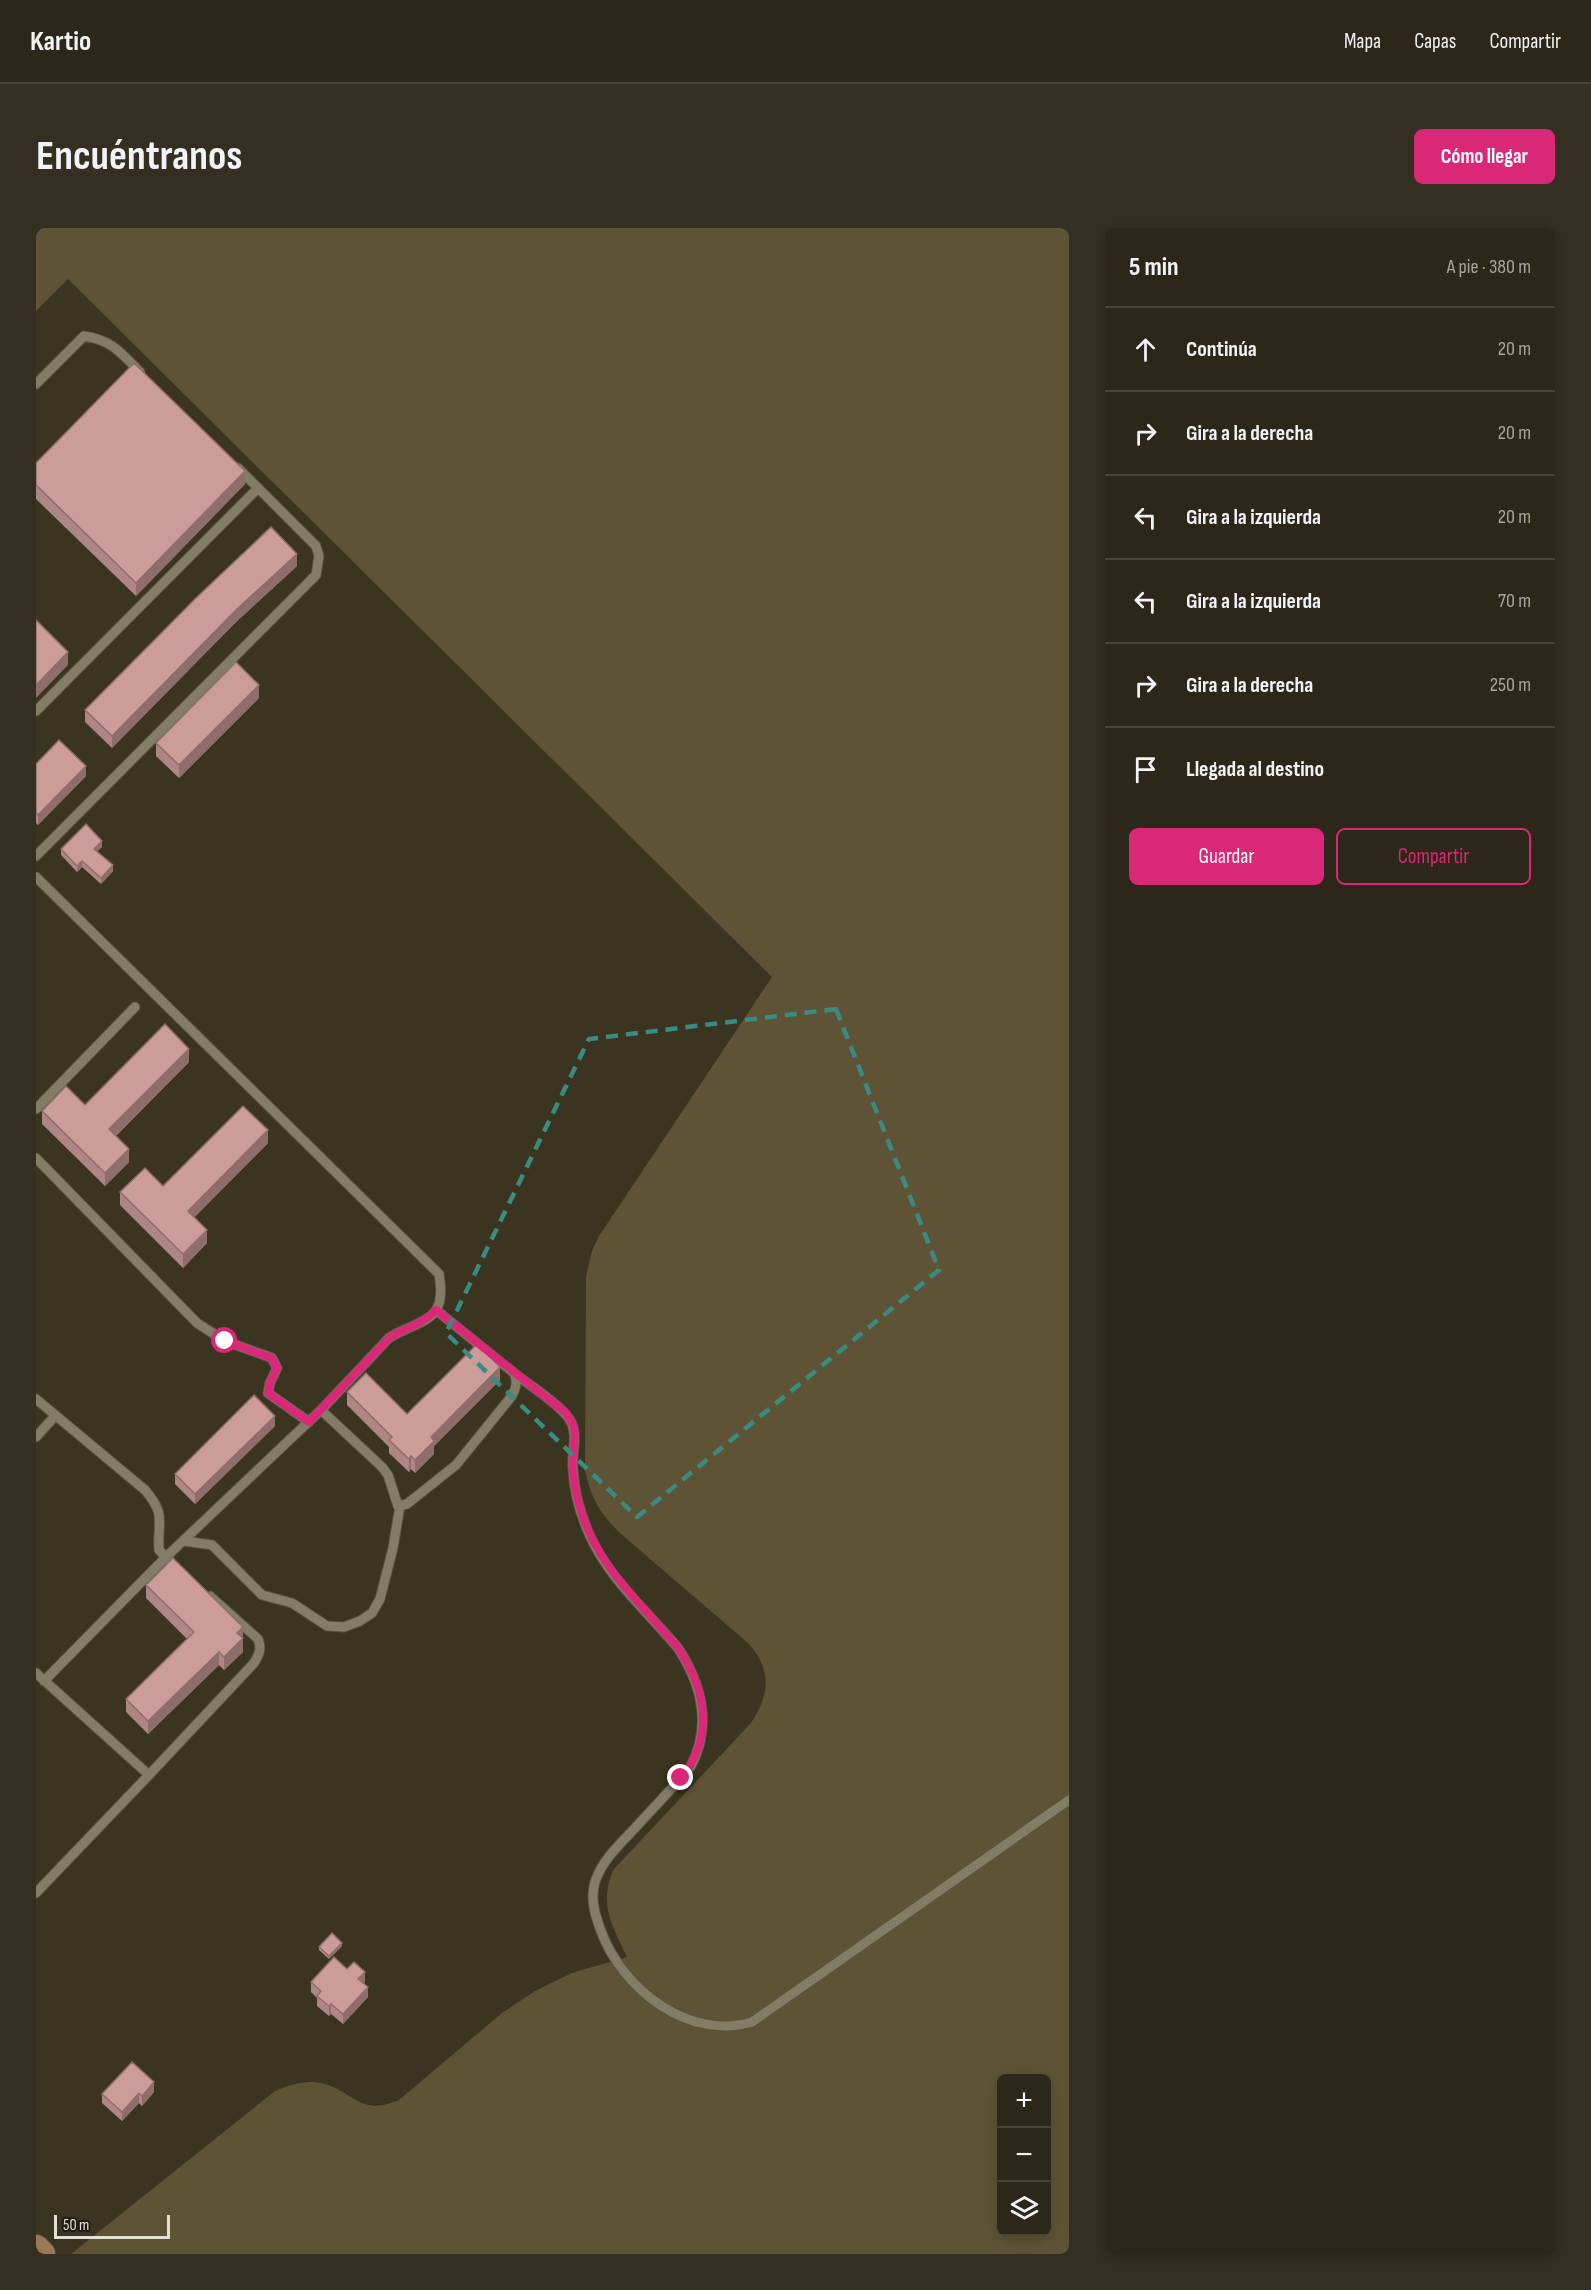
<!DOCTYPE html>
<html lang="es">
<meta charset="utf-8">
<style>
body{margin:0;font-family:"Sofia Sans Condensed",sans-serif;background:#342f21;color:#f1f3f6}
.controls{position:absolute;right:18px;bottom:18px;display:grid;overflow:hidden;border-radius:9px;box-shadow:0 3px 15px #0003}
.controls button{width:54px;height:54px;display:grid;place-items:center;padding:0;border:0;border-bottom:2px solid #484437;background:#2c2718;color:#f1f3f6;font:30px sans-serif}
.scale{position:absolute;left:18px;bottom:15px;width:116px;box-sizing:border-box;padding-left:6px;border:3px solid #e4e0d4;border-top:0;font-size:16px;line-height:21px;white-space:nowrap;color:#e4e0d4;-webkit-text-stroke:4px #1f1c13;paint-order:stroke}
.stop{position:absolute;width:18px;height:18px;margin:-14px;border:4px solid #db2777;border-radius:50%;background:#fff}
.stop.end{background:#db2777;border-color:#fff;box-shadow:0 2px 6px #0008}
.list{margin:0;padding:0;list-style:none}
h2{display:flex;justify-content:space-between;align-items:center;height:78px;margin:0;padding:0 24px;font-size:26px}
h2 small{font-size:20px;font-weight:400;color:#a6a5a2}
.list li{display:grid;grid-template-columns:39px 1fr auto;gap:18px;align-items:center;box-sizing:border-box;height:84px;padding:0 24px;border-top:2px solid #484437}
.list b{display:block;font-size:22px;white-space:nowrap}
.list em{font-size:20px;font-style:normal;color:#a6a5a2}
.actions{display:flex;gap:12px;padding:18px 24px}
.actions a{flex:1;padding:14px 0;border:2px solid #db2777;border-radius:9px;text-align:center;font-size:21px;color:#db2777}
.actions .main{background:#db2777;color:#fff}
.icon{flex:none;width:33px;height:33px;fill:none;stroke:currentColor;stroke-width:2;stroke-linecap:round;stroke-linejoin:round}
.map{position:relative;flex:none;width:1033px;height:2026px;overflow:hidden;border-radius:9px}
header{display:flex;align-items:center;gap:36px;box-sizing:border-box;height:84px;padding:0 30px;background:#2c2718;border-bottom:2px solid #484437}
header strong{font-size:28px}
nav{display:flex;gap:33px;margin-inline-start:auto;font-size:21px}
.intro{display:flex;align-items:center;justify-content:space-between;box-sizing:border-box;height:144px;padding:0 36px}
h1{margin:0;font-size:42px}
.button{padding:15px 27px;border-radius:9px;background:#db2777;color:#fff;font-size:21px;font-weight:700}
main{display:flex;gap:36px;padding:0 36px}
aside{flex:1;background:#2c2718;border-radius:9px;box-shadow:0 3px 15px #0003}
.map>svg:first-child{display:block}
</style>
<header>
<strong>Kartio</strong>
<nav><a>Mapa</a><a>Capas</a><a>Compartir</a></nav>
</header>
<div class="intro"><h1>Encuéntranos</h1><a class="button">Cómo llegar</a></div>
<main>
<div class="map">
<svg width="1033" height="2026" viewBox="0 0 1033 2026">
<rect width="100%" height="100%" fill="#3b3420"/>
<path fill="#5e5435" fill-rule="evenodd" d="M0 0H1033V2026H35L239 1863C255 1856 272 1851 289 1856 320 1866 325 1888 363 1872L466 1785 499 1763 536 1745 591 1729C576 1697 562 1676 578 1641L715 1495C734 1467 736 1441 712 1415L585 1306C565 1287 554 1269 549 1242L550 1048 556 1023 563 1008 736 749 32 51 0 83ZM966 1850H1011V2004H966Z"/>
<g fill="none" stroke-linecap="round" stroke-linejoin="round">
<defs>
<path id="lane" d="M0 156 48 108C76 112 85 125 104 144
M0 483 222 260
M0 628 280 347 283 328 280 318 202 240
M0 649 403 1046C412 1096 385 1090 353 1110L285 1182 130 1329 8 1453
M0 881 99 779
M0 930 161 1095 189 1113 236 1130 241 1140 234 1155 232 1165 273 1194
M478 1145C492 1156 526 1178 534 1192 543 1207 535 1225 537 1241 538 1263 545 1288 554 1308 574 1352 611 1383 642 1420 666 1457 676 1497 655 1538 638 1559 618 1579 600 1599 584 1616 566 1632 559 1654 554 1671 559 1687 565 1703 586 1761 653 1813 716 1794L1033 1572
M0 1171 109 1262C131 1288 121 1292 123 1322L134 1333
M285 1182 346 1239 352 1247 362 1278 371 1276 420 1237 475 1169C480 1161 482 1154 478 1145L400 1082
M0 1209 19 1188
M148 1313 176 1317 226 1367 256 1375 291 1398 308 1399 324 1393 336 1385 344 1371 357 1320 364 1278
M0 1445 113 1547 218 1435C223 1427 226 1421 222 1411L174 1368
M0 1665 113 1547"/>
<path id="secondary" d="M0 2020 6 2026"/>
</defs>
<use href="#lane" stroke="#585341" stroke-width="11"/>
<use href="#secondary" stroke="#585341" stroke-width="28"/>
<use href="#lane" stroke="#837c66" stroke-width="9"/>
<use href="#secondary" stroke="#9c7854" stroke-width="26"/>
</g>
<path fill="#af8684" d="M0 235 209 256 100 368 0 271Z
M261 338 200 394 76 520 49 494V482Z
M223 470 143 550 120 528V515Z
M0 536 50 548 2 597 0 595Z
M66 619 61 623 77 643 65 656 46 639 41 644 25 627V621Z
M153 834 80 908 93 934 69 958 6 896V883L49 877Z
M232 915 158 989 171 1015 147 1040 84 977V964L127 958Z
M464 1152 398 1218V1226L379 1245 375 1241 373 1244 353 1225V1219L311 1177V1164L371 1186Z
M239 1198 159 1276 139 1256V1246Z
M110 1357 207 1399V1424L188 1442 183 1437 112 1506 90 1484V1471L151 1411 110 1370Z
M306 1718 293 1731 283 1722V1719Z
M311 1741 329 1754 327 1755 332 1769 307 1796 295 1786 293 1788 281 1778V1770L275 1764V1754Z
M118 1864 106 1878 103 1875 86 1893 66 1875V1866Z"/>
<path fill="#8f6d6b" d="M209 243V256L100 368V355Z
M261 326V338L200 394 76 520V508L200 382Z
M32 424V437L0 470V457Z
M223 457V470L143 550V537Z
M50 538V548L2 597V587Z
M66 613V619L58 627V621Z
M46 633V639L41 644V638Z
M77 637V643L65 656V650Z
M153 821V834L73 914V901Z
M232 902V915L152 996V983Z
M93 921V934L69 958V945Z
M171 1002V1015L147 1040V1026Z
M464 1139V1152L398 1218V1226L379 1245V1232L395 1209Z
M239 1188V1198L159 1276V1266Z
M375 1228V1241L373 1244V1231Z
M207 1399V1424L188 1442V1429L201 1405Z
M183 1424V1437L112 1506V1493Z
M306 1715V1718L293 1731V1728Z
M329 1744V1754L322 1761V1751Z
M332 1759V1769L307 1796V1786Z
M295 1776V1786L293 1788V1778Z
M118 1854V1864L106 1878V1868Z
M103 1865V1875L86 1893V1884Z"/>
<path fill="#cc9c99" stroke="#8f6d6b" stroke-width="1.5" d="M98 135 209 243 100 355 0 257V235Z
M235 299 261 326 200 382 76 508 49 482 160 370Z
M0 392 32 424 0 457Z
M200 434 223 457 143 537 120 515Z
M23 512 50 538 2 587 0 585V536Z
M50 596 66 613 58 621 77 637 65 650 46 633 41 638 25 621Z
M129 796 153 821 73 901 93 921 69 945 6 883 30 858 49 877Z
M207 878 232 902 152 983 171 1002 147 1026 84 964 109 940 127 958Z
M441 1116 464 1139 395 1209 398 1213 379 1232 375 1228 373 1231 353 1212 356 1209 311 1164 330 1145 371 1186Z
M218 1167 239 1188 159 1266 139 1246Z
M137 1330 207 1399 201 1405 207 1410 188 1429 183 1424 112 1493 90 1471 158 1404 110 1357Z
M296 1705 306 1715 293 1728 283 1719Z
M298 1729 311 1741 318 1734 329 1744 322 1751 332 1759 307 1786 295 1776 293 1778 281 1768 285 1763 275 1754Z
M96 1834 118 1854 106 1868 103 1865 86 1884 66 1866Z"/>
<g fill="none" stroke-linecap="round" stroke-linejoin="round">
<path stroke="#db2777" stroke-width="8" d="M189 1113 236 1130 241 1140 234 1155 232 1165 273 1194 353 1110C370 1099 384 1098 400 1082L530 1185 537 1197 539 1204C539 1218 535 1231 537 1245 546 1326 594 1362 642 1420 670 1462 679 1508 645 1550"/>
</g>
<path fill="none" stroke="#3a8b82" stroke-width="4.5" stroke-dasharray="12 8" stroke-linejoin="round" d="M800 781 903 1042 601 1289 410 1105 553 811Z"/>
</svg>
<div class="controls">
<button>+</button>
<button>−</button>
<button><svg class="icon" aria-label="layers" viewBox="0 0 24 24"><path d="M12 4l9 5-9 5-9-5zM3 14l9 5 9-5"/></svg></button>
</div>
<div class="scale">50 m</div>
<div class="stop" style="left:189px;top:1113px"></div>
<div class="stop end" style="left:645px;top:1550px"></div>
</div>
<aside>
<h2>5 min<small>A pie · 380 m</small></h2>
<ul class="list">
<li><svg class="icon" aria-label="ahead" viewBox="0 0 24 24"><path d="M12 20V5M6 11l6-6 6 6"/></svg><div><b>Continúa</b></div><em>20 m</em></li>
<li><svg class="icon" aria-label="right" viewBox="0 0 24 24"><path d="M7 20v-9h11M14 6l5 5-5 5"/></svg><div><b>Gira a la derecha</b></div><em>20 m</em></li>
<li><svg class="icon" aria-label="left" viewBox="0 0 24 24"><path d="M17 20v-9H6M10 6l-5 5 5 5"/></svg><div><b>Gira a la izquierda</b></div><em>20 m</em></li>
<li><svg class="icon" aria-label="left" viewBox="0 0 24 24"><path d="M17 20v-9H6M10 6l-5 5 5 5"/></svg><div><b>Gira a la izquierda</b></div><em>70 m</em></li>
<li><svg class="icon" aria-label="right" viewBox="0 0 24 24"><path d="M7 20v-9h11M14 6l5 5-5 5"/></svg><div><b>Gira a la derecha</b></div><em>250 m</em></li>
<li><svg class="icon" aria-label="arrive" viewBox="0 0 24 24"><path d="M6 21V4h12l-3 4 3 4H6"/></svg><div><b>Llegada al destino</b></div></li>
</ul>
<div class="actions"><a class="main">Guardar</a><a>Compartir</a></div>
</aside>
</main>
